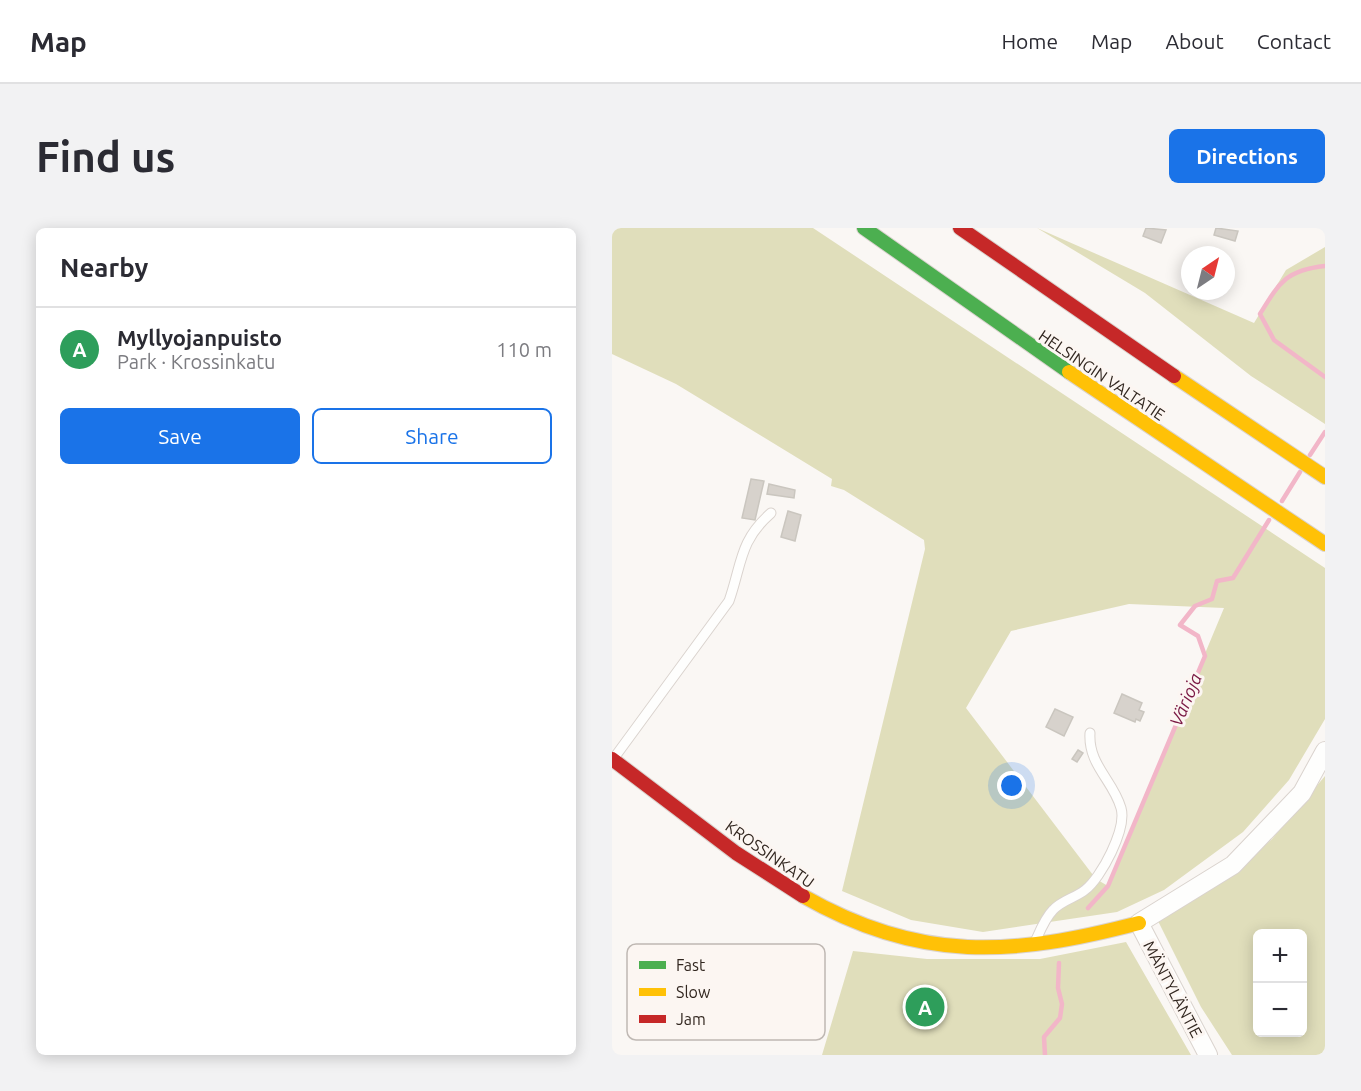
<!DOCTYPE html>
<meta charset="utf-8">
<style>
body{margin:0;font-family:Ubuntu,sans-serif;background:#f2f2f3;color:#2b2b33}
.controls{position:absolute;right:18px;bottom:18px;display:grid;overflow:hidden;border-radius:9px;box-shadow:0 3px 15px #0003}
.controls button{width:54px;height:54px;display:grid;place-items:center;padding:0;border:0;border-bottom:2px solid #e1e1e2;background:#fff;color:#2b2b33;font:30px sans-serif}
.compass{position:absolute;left:569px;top:18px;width:54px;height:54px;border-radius:50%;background:#fff;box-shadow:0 3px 15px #0003;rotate:35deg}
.you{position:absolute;left:400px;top:558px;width:21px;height:21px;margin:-15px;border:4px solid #fff;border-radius:50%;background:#1a73e8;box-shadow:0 0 0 9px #1a73e833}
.badge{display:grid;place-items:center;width:39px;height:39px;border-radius:50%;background:#1a73e8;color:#fff;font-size:20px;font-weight:700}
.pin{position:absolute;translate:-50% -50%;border:3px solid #fff;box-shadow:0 2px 6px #0006}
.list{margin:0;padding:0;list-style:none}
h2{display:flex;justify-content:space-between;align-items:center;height:78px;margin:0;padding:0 24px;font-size:26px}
h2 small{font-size:20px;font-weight:400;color:#7c7c81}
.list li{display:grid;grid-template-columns:39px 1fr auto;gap:18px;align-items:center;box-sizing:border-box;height:84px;padding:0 24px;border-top:2px solid #e1e1e2}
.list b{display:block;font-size:22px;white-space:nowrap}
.list p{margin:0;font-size:20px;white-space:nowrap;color:#7c7c81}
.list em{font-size:20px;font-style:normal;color:#7c7c81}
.actions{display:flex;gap:12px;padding:18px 24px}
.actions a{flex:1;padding:14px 0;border:2px solid #1a73e8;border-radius:9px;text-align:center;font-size:21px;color:#1a73e8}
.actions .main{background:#1a73e8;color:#fff}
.map{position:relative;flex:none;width:713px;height:827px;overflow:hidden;border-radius:9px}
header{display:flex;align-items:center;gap:36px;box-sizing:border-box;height:84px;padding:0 30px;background:#fff;border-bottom:2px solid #e1e1e2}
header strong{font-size:28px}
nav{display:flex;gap:33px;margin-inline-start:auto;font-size:21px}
.intro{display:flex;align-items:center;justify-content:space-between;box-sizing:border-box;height:144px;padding:0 36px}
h1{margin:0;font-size:42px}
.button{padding:15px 27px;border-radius:9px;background:#1a73e8;color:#fff;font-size:21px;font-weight:700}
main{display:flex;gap:36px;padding:0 36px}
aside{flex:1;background:#fff;border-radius:9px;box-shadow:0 3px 15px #0003}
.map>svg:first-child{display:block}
</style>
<header>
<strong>Map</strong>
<nav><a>Home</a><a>Map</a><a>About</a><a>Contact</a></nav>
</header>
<div class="intro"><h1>Find us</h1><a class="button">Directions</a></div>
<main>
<aside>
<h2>Nearby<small></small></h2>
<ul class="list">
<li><span class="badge" style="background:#2e9e5b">A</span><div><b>Myllyojanpuisto</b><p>Park · Krossinkatu</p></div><em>110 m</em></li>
</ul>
<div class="actions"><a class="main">Save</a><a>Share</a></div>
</aside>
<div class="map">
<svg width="713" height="827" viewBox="0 0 713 827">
<rect width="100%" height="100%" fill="#faf7f4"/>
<path fill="#e0debb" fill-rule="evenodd" d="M0 0H201L713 340V491L677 552 631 604 552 662 505 684 371 704 299 692 230 663 313 321 312 312 232 262 219 258 220 251 64 156 0 126ZM517 376 612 380 496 658 484 651 354 480 399 403Z
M425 0 642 95 674 42 713 19V196L639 148 533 65Z
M713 548V827H620L589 779 544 689 608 656 660 611ZM646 706H690V804H646Z
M514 714 579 827H210L241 723 315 731H428Z"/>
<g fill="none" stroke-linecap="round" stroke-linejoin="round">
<path stroke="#f2b6c8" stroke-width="4.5" d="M713 38C674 42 667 55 648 86L662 112 713 149
M698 227 713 204
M670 273 688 244
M476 680 496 658 593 428 586 408 568 397 583 378 600 371 605 353 621 350 657 292
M433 827 432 809 448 790 450 776 446 760 447 735"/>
</g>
<path fill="#d7d2cc" stroke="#cac6bf" stroke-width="1.5" d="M534 0 554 2 549 15 531 8Z
M604 0 626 3 623 13 602 7Z
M139 251 152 253 143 292 130 290Z
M157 256 183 262 182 270 155 266Z
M176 283 189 287 183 313 169 309Z
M510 466 530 475 527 482 532 484 528 493 524 491 523 494 502 485Z
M443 481 461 489 452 508 434 499Z
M466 522 471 525 465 534 460 531Z"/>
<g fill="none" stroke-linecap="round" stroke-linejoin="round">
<defs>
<path id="lane" d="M2 530 117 373C130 336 127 313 159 285
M423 714C428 703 433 690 441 682 450 672 463 670 473 662 489 650 515 601 509 580 501 552 476 537 478 505"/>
<path id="street" d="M596 827 527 695 621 637 690 565 713 523"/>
<path id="fast" d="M252 0 457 144"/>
<path id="slow" d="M457 144 713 316
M562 148 713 249
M191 668C308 735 401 728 527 695"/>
<path id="jam" d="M348 0 562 148
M0 531 124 625 191 668"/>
</defs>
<use href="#lane" stroke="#dad3ce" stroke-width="11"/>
<use href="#street" stroke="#dad3ce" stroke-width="20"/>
<use href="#fast" stroke="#dad3ce" stroke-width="16"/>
<use href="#slow" stroke="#dad3ce" stroke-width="16"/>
<use href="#jam" stroke="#dad3ce" stroke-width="16"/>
<use href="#lane" stroke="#fefefd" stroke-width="9"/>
<use href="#street" stroke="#fefefd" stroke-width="18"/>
<use href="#fast" stroke="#4caf50" stroke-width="14"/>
<use href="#slow" stroke="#ffc107" stroke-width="14"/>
<use href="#jam" stroke="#c62828" stroke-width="14"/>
</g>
<g text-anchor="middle" stroke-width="6" stroke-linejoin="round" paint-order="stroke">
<g font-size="16" fill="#322720" stroke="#fcf6f2">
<text transform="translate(490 147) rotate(34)" y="6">HELSINGIN VALTATIE</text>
<text transform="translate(158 626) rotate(35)" y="6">KROSSINKATU</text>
<text transform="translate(561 761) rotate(62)" y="6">MÄNTYLÄNTIE</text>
</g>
<g font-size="18" font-style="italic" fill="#791843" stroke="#fcf6f2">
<text transform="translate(574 472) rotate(-67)" y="6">Värioja</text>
</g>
</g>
<rect x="15" y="716" width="198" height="96" rx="9" fill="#fcf6f2" stroke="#bfb8b3" stroke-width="1.5"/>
<rect x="27" y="733" width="27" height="8" fill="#4caf50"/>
<rect x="27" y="760" width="27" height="8" fill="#ffc107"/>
<rect x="27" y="787" width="27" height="8" fill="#c62828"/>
<g font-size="16" fill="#322720">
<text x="64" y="743">Fast</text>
<text x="64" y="770">Slow</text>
<text x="64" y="797">Jam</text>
</g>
</svg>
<div class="controls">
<button>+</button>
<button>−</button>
</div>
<svg class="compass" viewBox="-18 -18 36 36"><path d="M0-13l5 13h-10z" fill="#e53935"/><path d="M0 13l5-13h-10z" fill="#7c7c81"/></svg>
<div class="you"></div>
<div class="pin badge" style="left:313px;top:779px;background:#2e9e5b">A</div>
</div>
</main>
